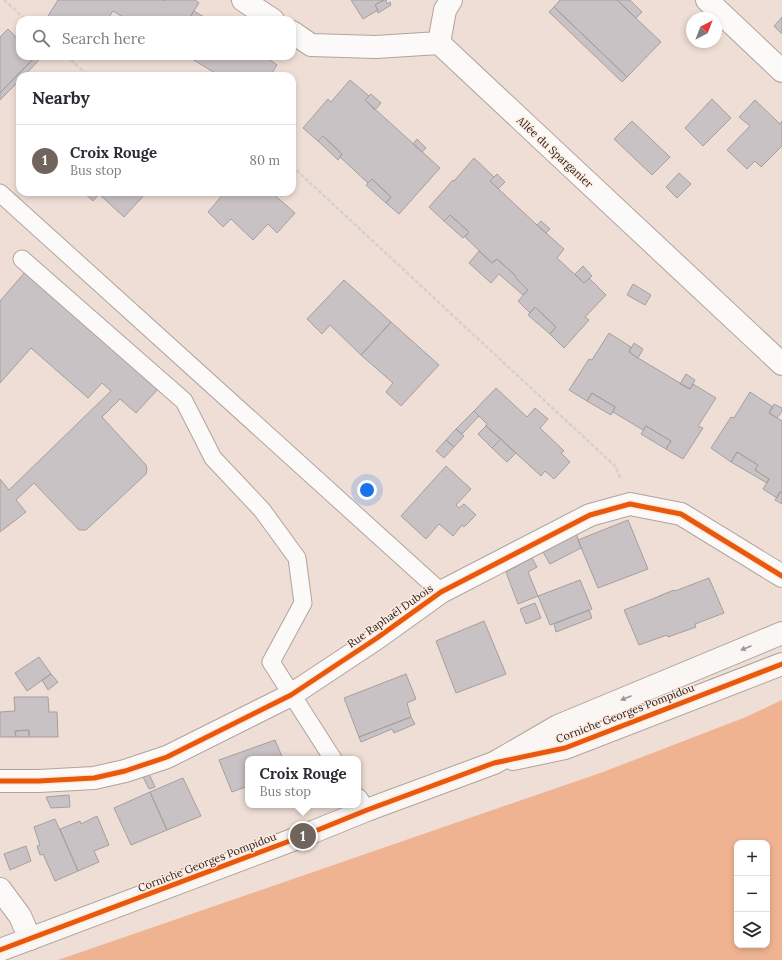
<!DOCTYPE html>
<meta charset="utf-8">
<style>
body{margin:0;font-family:Lora,serif;background:#f2f2f3;color:#2b2b33}
.controls{position:absolute;right:12px;bottom:12px;display:grid;overflow:hidden;border-radius:8px;box-shadow:0 2px 6px #0003}
.controls button{width:36px;height:36px;display:grid;place-items:center;padding:0;border:0;border-bottom:1px solid #e1e1e2;background:#fff;color:#2b2b33;font:20px sans-serif}
.compass{position:absolute;left:686px;top:12px;width:36px;height:36px;border-radius:50%;background:#fff;box-shadow:0 2px 6px #0003;rotate:42deg}
.you{position:absolute;left:367px;top:490px;width:14px;height:14px;margin:-10px;border:3px solid #fff;border-radius:50%;background:#1a73e8;box-shadow:0 0 0 6px #1a73e833}
.badge{display:grid;place-items:center;width:26px;height:26px;border-radius:50%;background:#71645d;color:#fff;font-size:13px;font-weight:700}
.pin{position:absolute;translate:-50% -50%;border:2px solid #fff;box-shadow:0 1px 4px #0006}
.popup{position:absolute;left:245px;top:756px;width:116px;height:52px;box-sizing:border-box;display:grid;place-content:center;border-radius:8px;background:#fff;filter:drop-shadow(0 1px 3px #0005);font-size:13px;white-space:nowrap;color:#7c7c81}
.popup b{font-size:15px;color:#2b2b33}
.popup::after{content:'';position:absolute;left:50%;top:100%;margin-left:-8px;border:8px solid transparent;border-top-color:#fff}
.list{margin:0;padding:0;list-style:none}
h2{display:flex;justify-content:space-between;align-items:center;height:52px;margin:0;padding:0 16px;font-size:17px}
h2 small{font-size:13px;font-weight:400;color:#7c7c81}
.list li{display:grid;grid-template-columns:26px 1fr auto;gap:12px;align-items:center;box-sizing:border-box;height:72px;padding:0 16px;border-top:1px solid #e1e1e2}
.list b{display:block;font-size:15px;white-space:nowrap}
.list p{margin:0;font-size:13px;white-space:nowrap;color:#7c7c81}
.list em{font-size:13px;font-style:normal;color:#7c7c81}
.icon{flex:none;width:22px;height:22px;fill:none;stroke:currentColor;stroke-width:2;stroke-linecap:round;stroke-linejoin:round}
.map{position:relative;flex:none;width:782px;height:960px;overflow:hidden}
.search{position:absolute;background:#fff;box-shadow:0 2px 6px #0003;left:16px;top:16px;width:280px;height:44px;display:flex;align-items:center;gap:10px;box-sizing:border-box;padding:0 14px;border-radius:12px;color:#7c7c81;font-size:15px}
.panel{position:absolute;background:#fff;box-shadow:0 2px 6px #0003;left:16px;top:72px;width:280px;height:124px;border-radius:12px}
.map>svg:first-child{display:block}
</style>
<div class="map">
<svg width="782" height="960" viewBox="0 0 782 960">
<rect width="100%" height="100%" fill="#eeded6"/>
<path fill="#f0b391" fill-rule="evenodd" d="M782 700V960H58L603 772 746 717ZM737 843H767V945H737Z"/>
<path fill="#c9c2c4" stroke="#a59fa0" d="M58 0H162L164 1 165 0H195L199 3 190 17 196 20H128L113 11 107 20H54L48 16Z
M351 0H384L375 5 378 10 363 19Z
M384 0H386L387 4 390 2 391 5 378 13 377 10H378L375 5Z
M560 0H617L661 42 627 77 554 7Z
M617 0H630L642 12 636 18Z
M554 7 627 77 622 82 549 12Z
M194 11 209 20H196L190 17Z
M782 17V34L774 26Z
M8 29 20 41V56H36L0 93V37Z
M36 56 39 60 24 76H20V80L0 100V93Z
M187 56H265L277 65 270 76H220Z
M350 80 369 96 365 100 440 168 399 214 386 203 391 197 372 179 368 183 340 157 342 154 323 136 318 141 303 128 328 99 331 102Z
M371 94 381 103 375 110 365 100Z
M712 99 731 118 703 146 685 128Z
M755 100 780 124 782 121V146L761 167 755 161 747 169 727 150 750 126 739 117Z
M632 121 670 157 652 175 614 139Z
M323 136 342 154 338 160 318 141Z
M417 139 426 148 422 152 413 144Z
M474 158 494 177 490 181 537 225 564 249 557 258 584 283 589 278 606 295 585 317 589 320 564 348 550 334 556 327 535 307 530 313 518 301 528 290 515 277 516 276 497 259 492 263 465 237 469 232 450 215 444 221 429 207 453 180 454 181Z
M679 173 691 184 677 198 666 187Z
M497 174 505 182 498 189 490 181Z
M372 179 391 197 386 203 366 185Z
M83 192H147L124 217 99 194 93 201Z
M225 192H271L295 213 277 233 268 224 253 240 231 219 223 227 208 212Z
M450 215 469 232 463 238 444 221Z
M541 221 550 229 546 233 537 225Z
M479 251 492 263 497 259 516 276 515 277 528 290 523 295 499 274 491 283 469 263Z
M583 266 592 276 584 283 575 274Z
M26 271 159 388 136 413 120 399 102 417 146 465 147 469 146 474 86 530H79L34 483 16 500 26 512 0 532V479L9 490 111 391 102 383 88 398 31 348 0 383V301Z
M344 280 391 322 361 355 330 325 322 334 307 319Z
M633 284 651 295 645 305 627 295Z
M535 307 556 327 550 334 528 315Z
M391 322 439 365 401 406 386 392 393 383 361 355Z
M609 333 631 347 629 352 638 358 690 389 693 384 716 398 698 426 703 428 683 459 666 449 671 441 646 426 643 430 613 412 615 407 592 393 587 401 569 390 589 359 592 360Z
M634 343 643 349 638 358 629 352Z
M686 374 695 380 690 389 680 384Z
M496 388 527 417 535 408 548 419 540 428 564 451 561 453 570 462 554 479 545 471 541 476 486 426 487 424 474 411Z
M750 392 773 407 769 413 782 421V492H780L777 498 763 489 769 479 755 470 758 465 737 452 731 462 711 448 731 417 734 418Z
M592 393 615 407 611 415 587 401Z
M774 404 782 408V411L777 418 769 413Z
M474 411 479 416 462 434 456 429Z
M486 426 501 439 492 448 478 434Z
M646 426 671 441 666 449 641 434Z
M456 429 464 436 454 447 446 440Z
M501 439 516 453 507 462 492 448Z
M446 440 454 447 444 458 436 451Z
M737 452 758 465 755 470 769 479 767 483 731 462Z
M446 466 471 489 456 505 459 508 464 504 476 515 464 527 462 525 453 536 439 524 426 539 401 516Z
M780 492H782V504L775 500Z
M628 520 648 569 598 588 578 540Z
M576 533 581 548 550 564 543 552Z
M532 558 537 567 528 572 538 596 518 604 506 572Z
M709 578 724 613 695 624 696 627 668 637 667 635 639 645 624 610 660 596H659L674 590 675 591Z
M580 580 592 609 550 625 538 596Z
M535 603 541 618 526 624 520 609Z
M589 610 592 618 556 632 554 624Z
M484 621 506 674 456 693 436 641Z
M39 657 51 674 27 691 15 673Z
M51 674 58 682 48 690 42 680Z
M406 674 416 699 407 703 411 717 359 737 344 698Z
M14 697H48L49 712H57L58 737H29V730L15 731 16 737H0V712L15 711Z
M411 717 415 724 394 733 392 729 361 742 359 737Z
M29 730V737H16L15 731Z
M275 740 283 759H248V786L232 792 219 760Z
M149 774 155 787 149 789 143 777Z
M183 778 201 816 167 830 150 792Z
M150 792 167 830 131 845 114 808Z
M69 795 70 807 51 808 46 797Z
M97 816 109 845 94 851 99 862 78 871 60 829 80 821 81 824Z
M55 819 78 871 55 881 43 854 40 855 37 846 40 845 34 827Z
M26 846 31 861 10 870 4 854Z"/>
<g fill="none" stroke-linecap="round" stroke-linejoin="round">
<defs>
<path id="service" d="M0 193 441 592
M22 259 184 401 213 458 262 510 297 558 303 603 271 662 333 759
M358 797 367 810"/>
<path id="minor" d="M243 0 273 20
M707 0 782 71
M292 32 311 45 376 47 439 43 782 364
M439 43 445 10 451 0
M0 781H39L94 778 125 771 167 757 291 695 377 638 441 592 590 515 630 504 681 514 782 576
M0 889 20 916 30 939"/>
<path id="secondary" d="M513 759 565 748 782 664
M0 950 303 836 367 810 494 763 558 726 782 633"/>
</defs>
<use href="#service" stroke="#b0a49d" stroke-width="19"/>
<use href="#minor" stroke="#b0a49d" stroke-width="24"/>
<use href="#secondary" stroke="#b0a49d" stroke-width="24"/>
<path stroke="#d5d0ce" stroke-width="2.5" stroke-dasharray="4 2" stroke-linecap="butt" d="M4 0 26 20
M66 56 89 76
M292 166 616 467 621 480"/>
<use href="#service" stroke="#fcfaf9" stroke-width="17"/>
<use href="#minor" stroke="#fcfaf9" stroke-width="22"/>
<use href="#secondary" stroke="#faf6f3" stroke-width="22"/>
<defs>
<path id="cycleway" d="M0 781H39L94 778 125 771 167 757 291 695 377 638 441 592 590 515 630 504 681 514 782 576
M0 950 303 836 367 810 494 763 565 748 782 664"/>
</defs>
<use href="#cycleway" stroke="#fdebe1" stroke-width="8"/>
<use href="#cycleway" stroke="#e8590c" stroke-width="5"/>
</g>
<defs><path id="oneway-solid" d="M-6-.8H1V-3.2L6.5 0L1 3.2V.8H-6Z"/></defs>
<g fill="#9e9792">
<use href="#oneway-solid" transform="translate(746 648) rotate(157)"/>
<use href="#oneway-solid" transform="translate(626 698) rotate(157)"/>
</g>
<g text-anchor="middle" stroke-width="3" stroke-linejoin="round" paint-order="stroke">
<g font-size="11" fill="#2d221c" stroke="#fdebe1">
<text transform="translate(555 152) rotate(43)" y="4">Allée du Sparganier</text>
<text transform="translate(390 616) rotate(-35)" y="4">Rue Raphaël Dubois</text>
<text transform="translate(625 713) rotate(-21)" y="4">Corniche Georges Pompidou</text>
<text transform="translate(207 862) rotate(-21)" y="4">Corniche Georges Pompidou</text>
</g>
</g>
</svg>
<div class="controls">
<button>+</button>
<button>−</button>
<button><svg class="icon" aria-label="layers" viewBox="0 0 24 24"><path d="M12 4l9 5-9 5-9-5zM3 14l9 5 9-5"/></svg></button>
</div>
<svg class="compass" viewBox="-18 -18 36 36"><path d="M0-13l5 13h-10z" fill="#e53935"/><path d="M0 13l5-13h-10z" fill="#7c7c81"/></svg>
<div class="you"></div>
<div class="pin badge" style="left:303px;top:836px">1</div>
<div class="popup"><b>Croix Rouge</b>Bus stop</div>
<div class="search"><svg class="icon" aria-label="search" viewBox="0 0 24 24"><circle cx="10" cy="10" r="6"/><path d="M15 15l6 6"/></svg>Search here</div>
<section class="panel">
<h2>Nearby<small></small></h2>
<ul class="list">
<li><span class="badge">1</span><div><b>Croix Rouge</b><p>Bus stop</p></div><em>80 m</em></li>
</ul>
</section>
</div>
